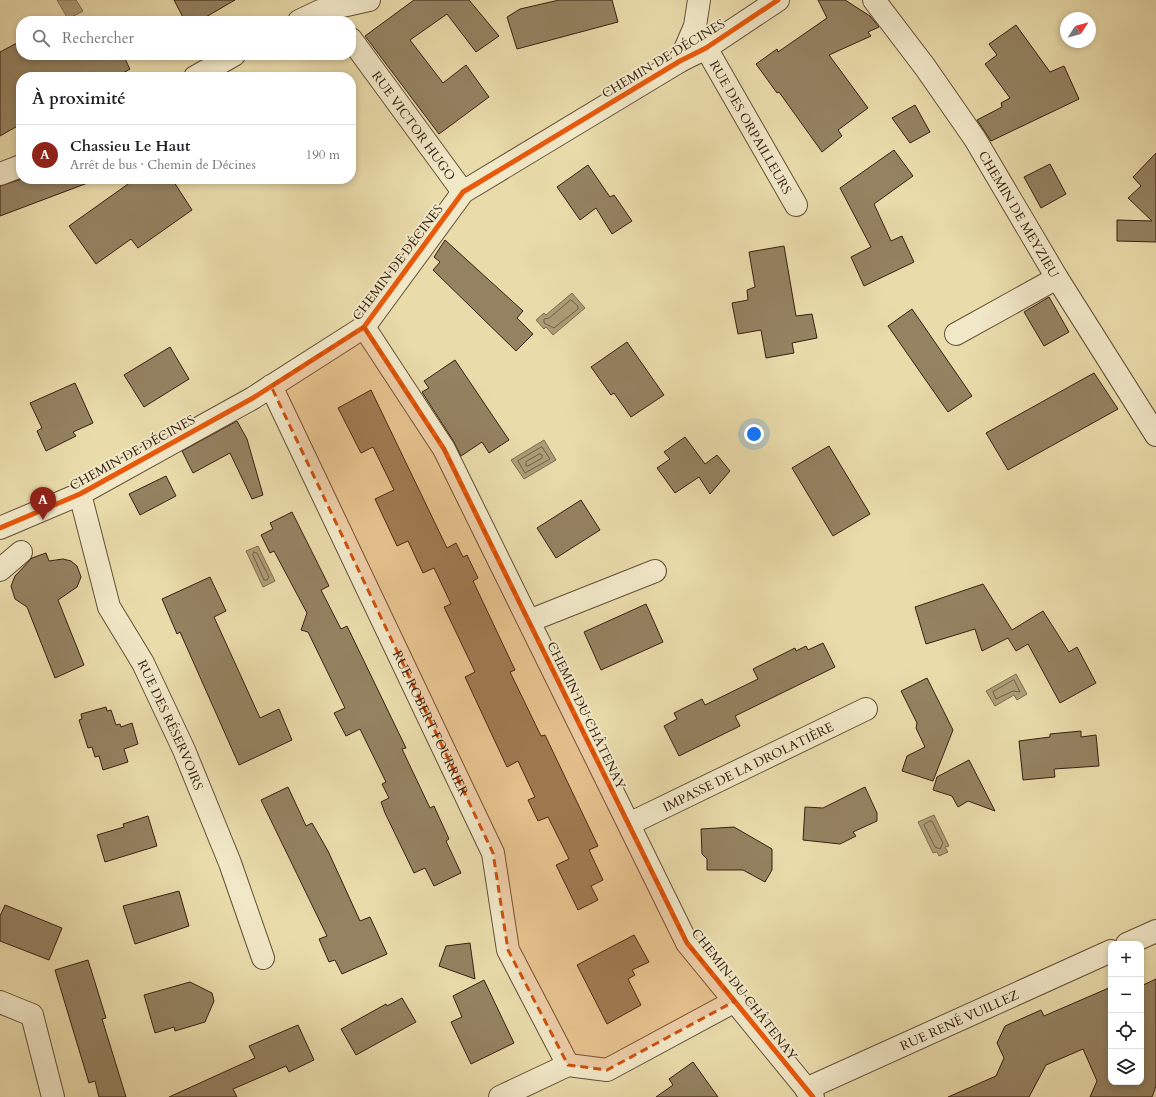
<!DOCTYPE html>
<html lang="fr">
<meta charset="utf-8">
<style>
body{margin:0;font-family:Cardo,serif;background:#f6f6f6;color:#202124}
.controls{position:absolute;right:12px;bottom:12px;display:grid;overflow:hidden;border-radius:8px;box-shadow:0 2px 6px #0003}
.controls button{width:36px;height:36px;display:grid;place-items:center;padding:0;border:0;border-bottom:1px solid #e0e0e0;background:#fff;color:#202124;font:20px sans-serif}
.compass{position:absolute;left:1060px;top:12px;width:36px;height:36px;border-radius:50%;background:#fff;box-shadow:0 2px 6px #0003;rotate:54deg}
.you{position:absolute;left:754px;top:434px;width:14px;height:14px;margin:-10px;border:3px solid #fff;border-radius:50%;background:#1a73e8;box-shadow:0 0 0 6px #1a73e833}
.badge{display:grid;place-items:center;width:26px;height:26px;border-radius:50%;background:#8f2418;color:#fff;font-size:13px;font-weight:700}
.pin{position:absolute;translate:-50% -33px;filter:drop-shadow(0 1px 2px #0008)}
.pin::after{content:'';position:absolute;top:21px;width:14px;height:12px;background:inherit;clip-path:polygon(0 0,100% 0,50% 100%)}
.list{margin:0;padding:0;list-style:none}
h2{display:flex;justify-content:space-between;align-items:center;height:52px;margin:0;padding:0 16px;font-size:17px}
h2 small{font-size:13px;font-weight:400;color:#757577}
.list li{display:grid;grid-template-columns:26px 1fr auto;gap:12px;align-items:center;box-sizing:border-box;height:60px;padding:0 16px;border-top:1px solid #e0e0e0}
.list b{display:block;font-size:15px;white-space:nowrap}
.list p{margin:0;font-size:13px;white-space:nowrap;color:#757577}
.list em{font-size:13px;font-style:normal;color:#757577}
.icon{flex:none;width:22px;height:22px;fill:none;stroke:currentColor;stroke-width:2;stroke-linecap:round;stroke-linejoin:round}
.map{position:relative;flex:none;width:1156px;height:1097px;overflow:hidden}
.search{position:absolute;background:#fff;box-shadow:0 2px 6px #0003;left:16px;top:16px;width:340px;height:44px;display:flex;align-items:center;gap:10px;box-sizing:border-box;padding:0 14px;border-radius:16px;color:#757577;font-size:15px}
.panel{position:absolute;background:#fff;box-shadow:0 2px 6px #0003;left:16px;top:72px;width:340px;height:112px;border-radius:16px}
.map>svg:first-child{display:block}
</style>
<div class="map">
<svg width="1156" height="1097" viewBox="0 0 1156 1097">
<rect width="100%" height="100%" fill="#e9dbaa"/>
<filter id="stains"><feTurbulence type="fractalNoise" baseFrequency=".005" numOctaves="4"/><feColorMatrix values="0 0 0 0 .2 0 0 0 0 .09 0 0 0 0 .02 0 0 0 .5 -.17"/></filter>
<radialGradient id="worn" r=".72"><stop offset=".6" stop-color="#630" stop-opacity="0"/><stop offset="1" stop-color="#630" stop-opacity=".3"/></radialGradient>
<path fill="#ac9c76" stroke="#7d6b4e" d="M57 0H76L83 11 68 19Z
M572 293 585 308 553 335 546 327 544 329 536 320 544 313 546 315Z
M544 440 556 460 524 479 511 460Z
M258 546 275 581 263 587 246 551Z
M1016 674 1027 694 1017 700 1014 695 995 706 986 691Z
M934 815 949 846 945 847 948 852 939 856 937 852 933 853 918 822Z"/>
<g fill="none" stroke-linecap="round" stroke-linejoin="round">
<path stroke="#725e44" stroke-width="1" d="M571 300 578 306V309L554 328 544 323V319L549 318Z
M542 447 550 459 525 473 518 461Z
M540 454 542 455V458L528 466H526V462Z
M254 552 257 553 269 577 267 580H264L253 555Z
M1014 680 1020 692 1013 691 996 699 993 692Z
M930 821H932L943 843 940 849 935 847 924 825Z"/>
</g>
<path fill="#948261" stroke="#372111" d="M174 0H235L199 21H185Z
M414 0H469L499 36 476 52 447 14 410 40 443 83 466 65 489 97 439 134 365 36Z
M559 0H612L618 22 517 49 507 17 520 9Z
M818 0H845L870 16 879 27 868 32 871 36 829 55 868 108 838 130 842 136 822 152 779 92 777 93 756 64 777 49 778 52 827 18Z
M1016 25 1050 72 1064 66 1079 99 991 141 977 120 1002 107 1001 103 1010 98 985 64 997 55 989 44Z
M17 43 21 50V55H123L130 69 116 77H21V124L0 136V52Z
M915 105 930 132 910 143 892 118Z
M894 150 913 176 874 204 891 241 902 236 914 262 864 286 851 257 871 247 840 188Z
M1156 153V242L1117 241V220L1152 221 1128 198 1141 186 1133 177Z
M1050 164 1066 194 1041 208 1024 177Z
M588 165 610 197 614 195 632 221 612 234 596 208 580 220 557 187Z
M22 179H93V181L0 216V186Z
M135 179H172L192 210 138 248 131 239 96 264 69 226Z
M445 240 523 311 517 318 533 334 516 351 433 270 440 262 434 257Z
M784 246 796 316 812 314 817 338 792 343 794 353 766 358 761 330 738 334 732 303 748 300 747 290 755 287 749 252Z
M1049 297 1069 332 1044 346 1024 312Z
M912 309 972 396 948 412 888 326Z
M627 342 664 395 631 417 614 393 611 395 591 367Z
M170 347 189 379 144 407 124 375Z
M455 360 509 440 489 453 482 442 461 456 454 442 422 392 429 388 424 381Z
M1094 373 1118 409 1008 470 986 433Z
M75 383 93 423 73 432 76 436 46 451 37 431 42 428 30 403Z
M371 390 447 548 456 543 463 557 467 555 478 578 473 581 515 670 510 672 541 736 545 735 598 846 589 850 603 880 591 886 598 900 578 910 556 865 569 859 548 817 538 821 528 800 535 797 518 761 507 767 465 677 475 672 444 607 451 604 434 568 423 573 408 541 397 546 375 499 394 490 373 447 361 453 338 408Z
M237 421 247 439 263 495 252 499 230 453 193 473 182 451Z
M685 437 705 464 717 455 730 471 710 494 699 477 675 493 657 468 670 459 664 452Z
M829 446 870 514 833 536 792 468Z
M166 476 176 496 140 515 129 494Z
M581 500 600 530 556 558 537 528Z
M292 512 329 586 321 590 341 629 347 626 406 748 402 749 430 808 434 806 449 839 446 841 461 873 434 886 425 868 414 873 385 813 381 802 389 798 382 784 386 782 360 729 346 736 334 713 345 708 308 632 301 630 307 613 274 551 270 553 261 535 273 529 270 523Z
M46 553 49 561 63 559 71 561 77 566 81 577 77 587 58 600 84 665 55 678 27 607 15 599 11 586 15 576 32 558Z
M210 577 226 611 214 617 260 718 279 709 292 740 239 765 180 632 177 634 162 599Z
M983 584 1012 630 1043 611 1069 652 1077 647 1096 683 1060 703 1028 644 1016 651 1008 638 982 651 975 629 926 644 915 607Z
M646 604 663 642 601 670 584 632Z
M823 643 835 667 735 716 740 726 679 756 664 726 677 719 674 713 702 699 705 705 758 679 753 669 795 648 796 651 806 646 808 650Z
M927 678 953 730 933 781 902 771 907 756 925 747 916 728 917 723 901 691Z
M106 707 107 711 111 710 116 725 120 724 121 727 132 723 138 744 124 749 128 762 103 770 99 756 95 757 92 747 88 748 79 720 82 719 81 714Z
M1081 731V737L1096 735 1099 766 1054 769 1055 777 1023 780 1019 741 1050 737V734Z
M969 760 995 811 968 801 958 807 952 796 933 790 937 777Z
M288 787 306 826 312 823 328 851 360 921 370 917 387 954 342 974 335 960 329 962 319 939 327 936 261 800Z
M865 787 877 813V821L853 832 856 836 840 844 803 840 805 807 823 808Z
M148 816 157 846 105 862 97 835 124 827 123 824Z
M734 827 772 849V870L765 882 743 870H707V859L702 854 701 829Z
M179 891 189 926 135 944 123 906Z
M5 905 62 928 49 960 0 941V916Z
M634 935 649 962 632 970 635 975 628 979 641 1005 607 1024 577 965Z
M470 943 475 979 439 966 446 946Z
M88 960 106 1018 102 1019 126 1097H99L95 1081 89 1083 55 970Z
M1156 979V1086L1152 1097H1090L1097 1081 1083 1049 1046 1065 1029 1097H948L996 1076 1004 1058 997 1043 1005 1026 1041 1010 1044 1016 1111 987V1082H1141V986Z
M484 980 514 1043 471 1064 451 1022 462 1017 453 996Z
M190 982 212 993 214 1001 205 1022 175 1031 174 1027 155 1033 144 995Z
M402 998 416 1022 356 1055 341 1029 386 1004 387 1006Z
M298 1025 314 1060 289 1072 286 1066 233 1089 237 1097H169L255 1058 249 1046Z
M693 1062 718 1097H656L673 1085 669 1079Z"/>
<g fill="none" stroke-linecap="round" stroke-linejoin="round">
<defs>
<g id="minor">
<path id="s1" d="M874 0 925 67 975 139 1057 278 1156 435"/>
<path d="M299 21 320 11 369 0"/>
<path id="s2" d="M351 39 463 192"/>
<path id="s3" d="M706 48 796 205"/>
<path d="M680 61 695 26 699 0"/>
<path d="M195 77 234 55"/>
<path d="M0 174 21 166"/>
<path d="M364 327 444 449 687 943 813 1097"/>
<path d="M956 334 1057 278"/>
<path id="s4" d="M271 386 493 853 508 950 568 1065"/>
<path id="s5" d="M80 494 109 607 143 663 184 750 230 863 263 958"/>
<path d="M0 528 80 494 253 398 364 327 463 192 680 61 706 48 778 0"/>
<path d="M0 570 21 552"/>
<path d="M529 621 655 571"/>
<path id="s6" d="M629 824 866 709"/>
<path d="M1127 944 1156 931"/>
<path d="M0 1002 32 1015 53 1097"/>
<path id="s7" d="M806 1089 1111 951"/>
<path d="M500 1097 568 1065 607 1070 735 1001"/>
</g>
</defs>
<use href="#minor" stroke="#645037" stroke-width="24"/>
<use href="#minor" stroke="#f1e8c8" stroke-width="22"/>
<defs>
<path id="cycleway" d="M364 327 444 449 687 943 813 1097
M0 528 80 494 253 398 364 327 463 192 680 61 706 48 778 0"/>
</defs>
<use href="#cycleway" stroke="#f1e8c8" stroke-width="8"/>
<use href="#cycleway" stroke="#e8590c" stroke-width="5"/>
</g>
<path fill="#cd510d" fill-opacity="0.2" stroke="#cd510d" stroke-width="3" stroke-dasharray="8 5" stroke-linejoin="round" d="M364 327 444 449 687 943 735 1001 607 1070 568 1065 508 950 493 853 271 386Z"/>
<g text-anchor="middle" stroke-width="4" stroke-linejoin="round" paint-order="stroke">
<g font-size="13" fill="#372111" stroke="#f1e8c8">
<text transform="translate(663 58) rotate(-31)" y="5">CHEMIN DE DÉCINES</text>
<text dy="5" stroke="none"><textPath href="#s2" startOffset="107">RUE VICTOR HUGO</textPath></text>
<text dy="5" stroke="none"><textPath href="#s3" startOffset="91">RUE DES ORPAILLEURS</textPath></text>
<text dy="5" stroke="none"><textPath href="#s1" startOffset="259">CHEMIN DE MEYZIEU</textPath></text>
<text transform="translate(397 262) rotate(-53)" y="5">CHEMIN DE DÉCINES</text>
<text transform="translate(132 452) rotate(-29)" y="5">CHEMIN DE DÉCINES</text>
<text transform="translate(587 715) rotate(64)" y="5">CHEMIN DU CHÂTENAY</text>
<text dy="5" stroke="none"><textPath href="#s4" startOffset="373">RUE ROBERT FOURRIER</textPath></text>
<text dy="5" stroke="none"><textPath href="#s5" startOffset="250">RUE DES RÉSERVOIRS</textPath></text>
<text dy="5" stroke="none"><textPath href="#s6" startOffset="132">IMPASSE DE LA DROLATIÈRE</textPath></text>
<text transform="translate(745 994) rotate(52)" y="5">CHEMIN DU CHÂTENAY</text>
<text dy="5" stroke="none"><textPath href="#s7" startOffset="168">RUE RENÉ VUILLEZ</textPath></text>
</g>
</g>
<rect width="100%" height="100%" filter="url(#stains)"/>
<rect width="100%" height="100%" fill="url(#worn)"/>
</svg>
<div class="controls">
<button>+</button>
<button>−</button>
<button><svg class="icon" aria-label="locate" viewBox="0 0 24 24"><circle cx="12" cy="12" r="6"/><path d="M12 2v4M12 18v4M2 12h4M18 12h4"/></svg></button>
<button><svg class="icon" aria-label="layers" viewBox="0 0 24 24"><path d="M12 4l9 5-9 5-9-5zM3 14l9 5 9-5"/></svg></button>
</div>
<svg class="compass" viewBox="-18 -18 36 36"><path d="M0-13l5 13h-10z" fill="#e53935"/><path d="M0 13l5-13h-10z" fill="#757577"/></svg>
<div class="you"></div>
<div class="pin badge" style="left:43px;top:520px">A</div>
<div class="search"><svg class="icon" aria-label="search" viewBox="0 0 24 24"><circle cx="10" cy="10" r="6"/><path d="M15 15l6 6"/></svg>Rechercher</div>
<section class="panel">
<h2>À proximité<small></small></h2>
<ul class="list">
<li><span class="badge">A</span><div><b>Chassieu Le Haut</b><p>Arrêt de bus · Chemin de Décines</p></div><em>190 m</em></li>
</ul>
</section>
</div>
